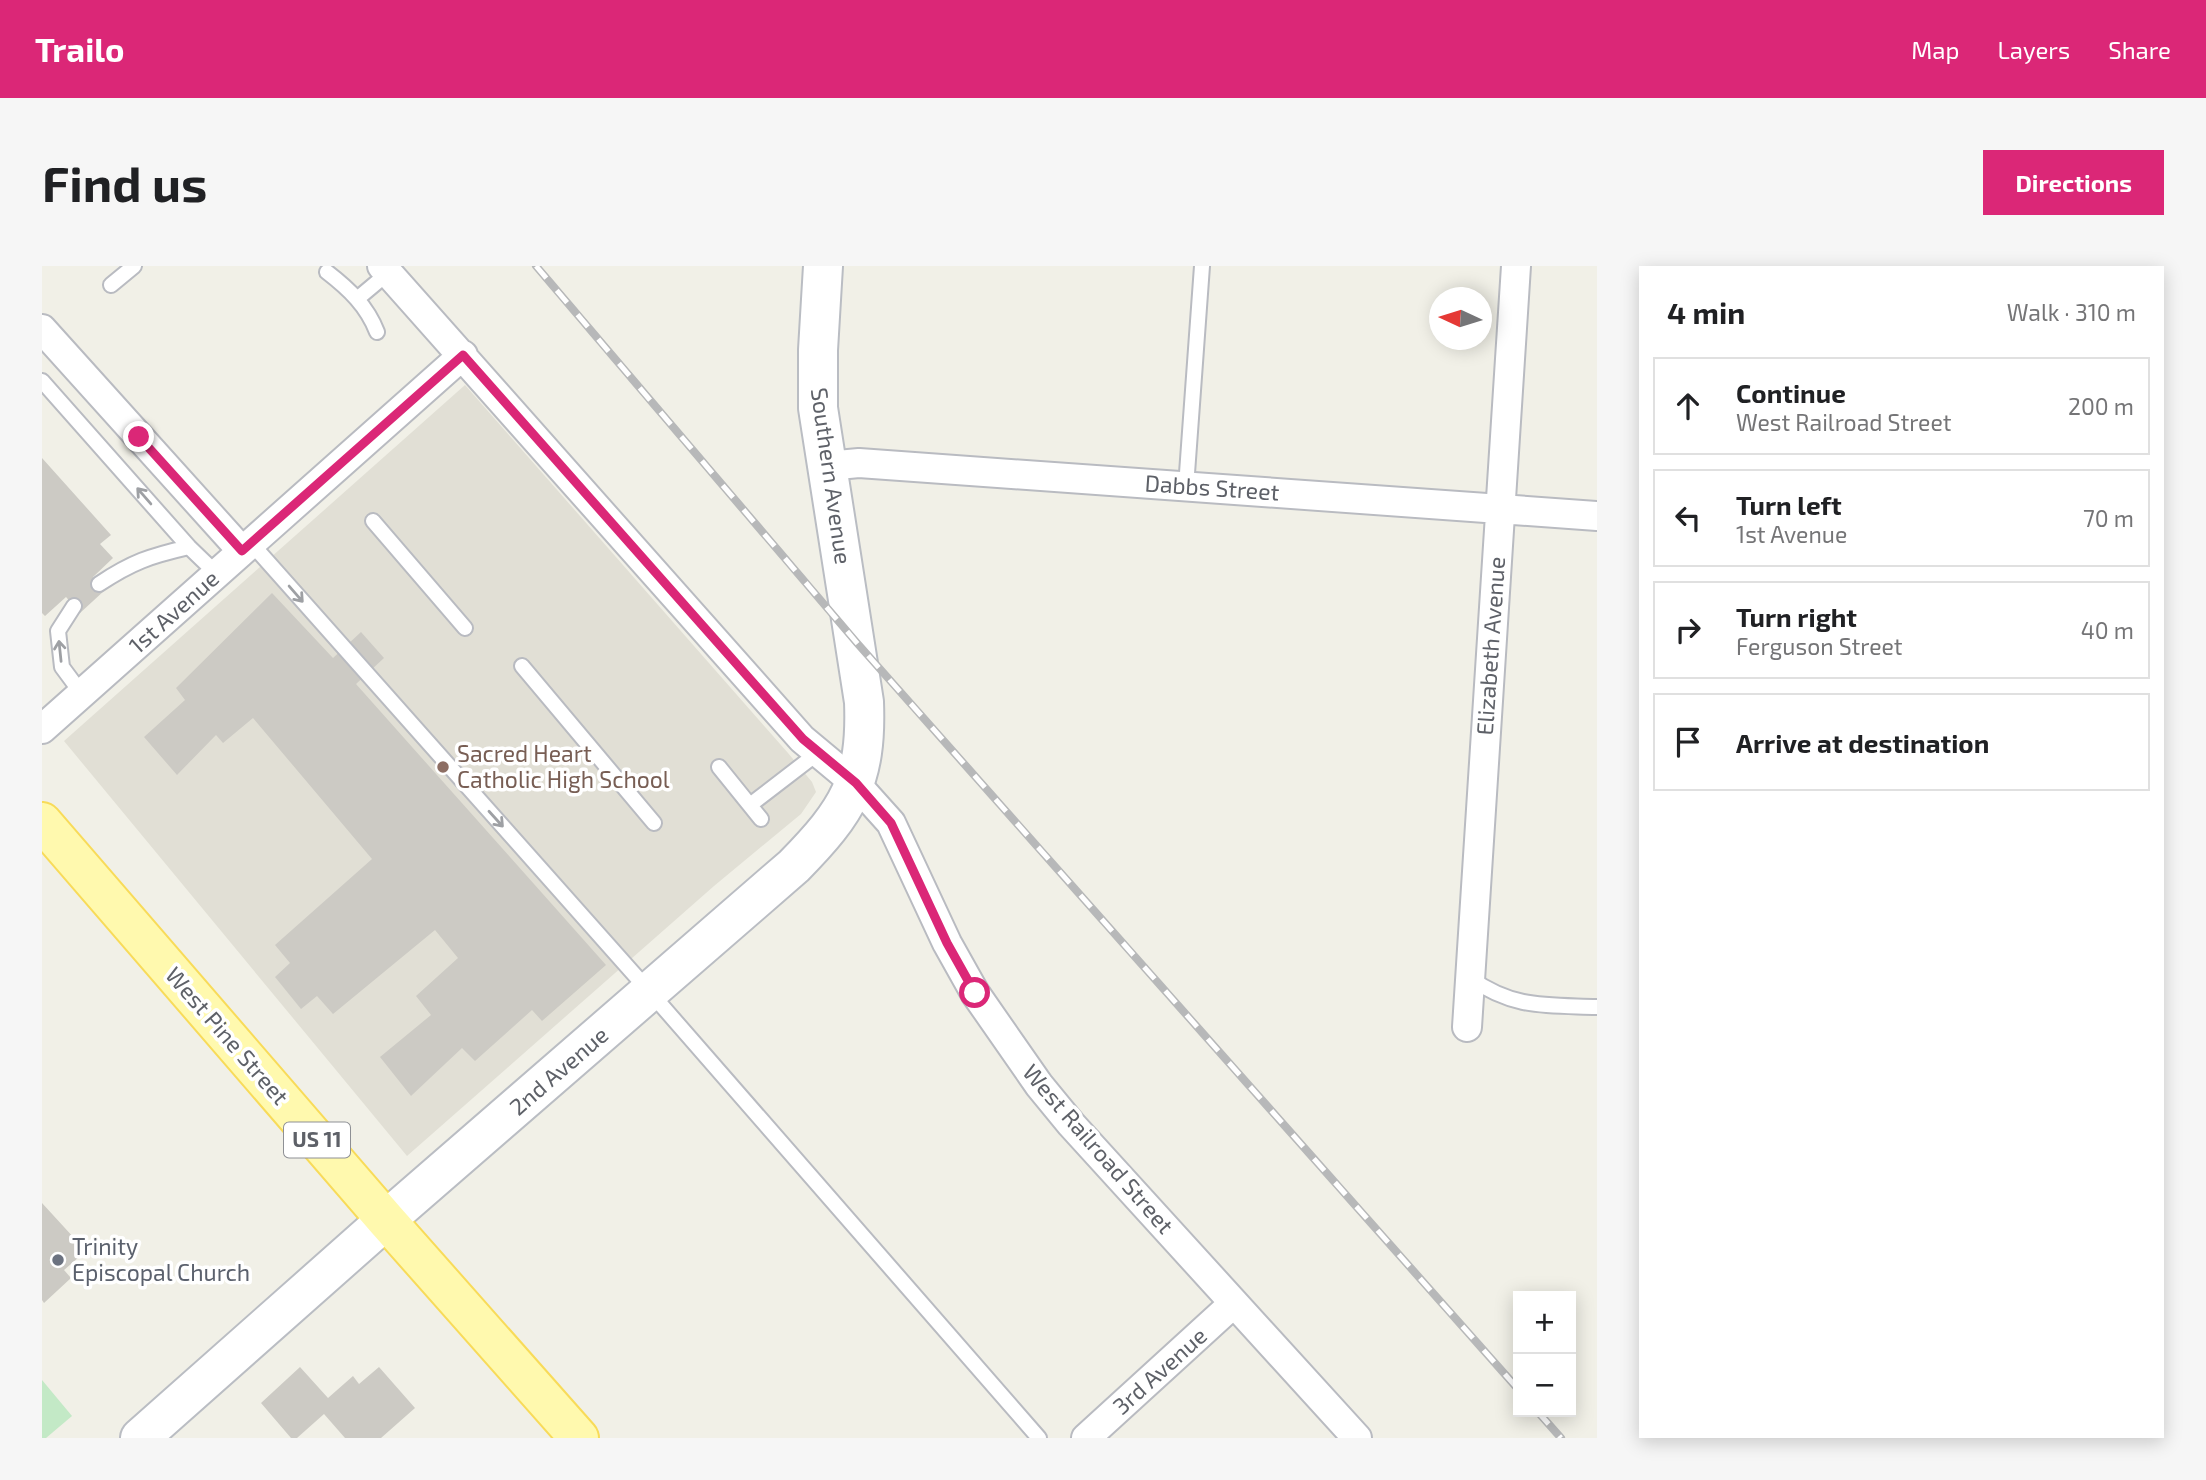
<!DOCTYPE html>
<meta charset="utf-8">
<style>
body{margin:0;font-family:"Exo 2",sans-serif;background:#f6f6f6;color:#202124}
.controls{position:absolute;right:21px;bottom:21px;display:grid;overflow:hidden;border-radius:0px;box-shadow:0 4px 18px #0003}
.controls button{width:63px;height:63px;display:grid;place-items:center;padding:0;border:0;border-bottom:2px solid #e0e0e0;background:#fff;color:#202124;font:35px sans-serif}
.compass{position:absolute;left:1387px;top:21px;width:63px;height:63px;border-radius:50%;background:#fff;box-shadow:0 4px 18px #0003;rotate:274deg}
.stop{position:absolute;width:21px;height:21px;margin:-16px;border:5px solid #db2777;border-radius:50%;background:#fff}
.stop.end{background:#db2777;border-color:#fff;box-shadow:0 2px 7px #0008}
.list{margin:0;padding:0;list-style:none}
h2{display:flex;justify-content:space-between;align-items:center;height:91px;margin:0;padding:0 28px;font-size:30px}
h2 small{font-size:23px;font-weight:400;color:#757577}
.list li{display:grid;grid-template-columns:46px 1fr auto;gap:21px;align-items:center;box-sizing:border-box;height:98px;margin:0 14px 14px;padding:0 14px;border:2px solid #e0e0e0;border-radius:0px}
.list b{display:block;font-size:26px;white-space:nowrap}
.list p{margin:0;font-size:23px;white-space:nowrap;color:#757577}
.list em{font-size:23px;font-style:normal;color:#757577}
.icon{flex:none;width:38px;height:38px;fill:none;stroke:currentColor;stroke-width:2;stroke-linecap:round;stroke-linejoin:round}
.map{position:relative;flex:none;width:1555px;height:1172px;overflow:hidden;border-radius:0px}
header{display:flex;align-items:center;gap:42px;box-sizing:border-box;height:98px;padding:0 35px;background:#db2777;color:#fff}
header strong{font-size:33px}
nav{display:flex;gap:38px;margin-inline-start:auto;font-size:24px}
.intro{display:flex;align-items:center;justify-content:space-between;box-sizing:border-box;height:168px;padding:0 42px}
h1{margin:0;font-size:49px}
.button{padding:18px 32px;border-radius:0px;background:#db2777;color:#fff;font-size:24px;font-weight:700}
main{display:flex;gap:42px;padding:0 42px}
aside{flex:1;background:#fff;border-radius:0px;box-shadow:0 4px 18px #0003}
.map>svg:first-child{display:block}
</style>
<header>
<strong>Trailo</strong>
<nav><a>Map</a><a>Layers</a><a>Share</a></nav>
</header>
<div class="intro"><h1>Find us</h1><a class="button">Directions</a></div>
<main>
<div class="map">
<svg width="1555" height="1172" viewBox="0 0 1555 1172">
<rect width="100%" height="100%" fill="#f1f0e7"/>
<path fill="#e1dfd5" d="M423 119 746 487 770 516 774 526 759 548 672 620 365 890 22 475Z"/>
<path fill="#c3e9c6" d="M0 1114 30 1150 4 1172H0Z"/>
<path fill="#cccac4" d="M0 192 69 269 58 278 71 292 51 311 63 324 38 347 24 331 3 350 0 347Z
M230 327 291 392 319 366 342 392 314 418 564 699 500 755 490 744 433 795 420 782 369 830 338 791 389 749 374 730 416 692 393 664 291 748 275 730 259 743 233 711 248 697 233 679 330 593 211 452 181 477 174 469 135 509 102 471 143 434 134 422Z
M0 937 44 985 22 1004 29 1012 2 1037 0 1034Z
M258 1101 286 1132 311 1110 317 1118 337 1101 373 1142 339 1172H303L282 1148 255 1172H249L219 1137Z"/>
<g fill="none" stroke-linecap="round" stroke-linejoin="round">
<defs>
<path id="lane" d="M285 6C307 23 325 40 335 66
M69 19 92 0
M315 33 346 7
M0 115 147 281 175 308
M1144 221 1160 0
M331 255 423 362
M209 277 607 725 997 1172
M57 318C90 296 108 290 147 281
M32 340 16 365 20 401 40 428
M480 400 612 557
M677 501 719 553
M708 539 777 486
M1428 712C1472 743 1504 739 1555 741"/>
<path id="street" d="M340 0 760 473 814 518 849 557 905 677 933 727 997 819 1029 858 1315 1172
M0 63 200 285
M785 200 817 197 1555 250
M0 463 421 89
M1425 761 1474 0
M1044 1172 1192 1037"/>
<path id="secondary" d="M98 1172 344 954 752 600C806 545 825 515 822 436L776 142V84L781 0"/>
<path id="primary" d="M0 556 344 954 537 1172"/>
</defs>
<use href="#lane" stroke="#b9bbc1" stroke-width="18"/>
<use href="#street" stroke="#b9bbc1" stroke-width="32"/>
<use href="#secondary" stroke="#babdc3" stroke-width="42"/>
<use href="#primary" stroke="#f8db59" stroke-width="42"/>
<use href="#lane" stroke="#fff" stroke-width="14"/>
<use href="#street" stroke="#fff" stroke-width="28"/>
<use href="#secondary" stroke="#fff" stroke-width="38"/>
<use href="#primary" stroke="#fff9ae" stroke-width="38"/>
<defs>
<path id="rail" d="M494 0 815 377 1476 1123
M1496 1146 1519 1172"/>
</defs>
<use href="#rail" stroke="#b7b8b9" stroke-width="8"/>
<use href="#rail" stroke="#fff" stroke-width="5" stroke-dasharray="16" stroke-linecap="butt"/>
</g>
<defs><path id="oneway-shaft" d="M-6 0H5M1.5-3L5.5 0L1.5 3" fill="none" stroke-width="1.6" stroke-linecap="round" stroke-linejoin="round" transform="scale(1.75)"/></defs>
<g stroke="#9ea0a4">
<use href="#oneway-shaft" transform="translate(102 230) rotate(-131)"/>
<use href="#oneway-shaft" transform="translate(254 328) rotate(49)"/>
<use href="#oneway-shaft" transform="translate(18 385) rotate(-96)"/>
<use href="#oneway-shaft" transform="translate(454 553) rotate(48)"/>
</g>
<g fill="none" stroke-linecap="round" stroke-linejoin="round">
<path stroke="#db2777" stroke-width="9" d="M97 171 200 285 421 89 761 473 814 517 849 557 905 677 933 727"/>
</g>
<circle fill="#8d6e63" stroke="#fff" stroke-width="2.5" cx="401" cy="501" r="7"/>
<circle fill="#6b7280" stroke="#fff" stroke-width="2.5" cx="16" cy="994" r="7"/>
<g text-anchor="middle" stroke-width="7" stroke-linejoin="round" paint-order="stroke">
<rect fill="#fff" stroke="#8e9095" stroke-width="2" x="242" y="856.5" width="66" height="35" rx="5"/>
<g font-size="21" font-weight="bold" fill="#5e6168">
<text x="275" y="881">US 11</text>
</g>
<g font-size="23" fill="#5e6168" stroke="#fff">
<text transform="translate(789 210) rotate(82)" y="8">Southern Avenue</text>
<text transform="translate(1170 222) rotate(4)" y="8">Dabbs Street</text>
<text transform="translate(132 346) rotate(-42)" y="8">1st Avenue</text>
<text transform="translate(1449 380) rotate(-86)" y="8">Elizabeth Avenue</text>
<text transform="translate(185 770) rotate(49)" y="8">West Pine Street</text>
<text transform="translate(517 805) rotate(-41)" y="8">2nd Avenue</text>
<text transform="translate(1056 883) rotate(49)" y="8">West Railroad Street</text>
<text transform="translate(1118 1105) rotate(-42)" y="8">3rd Avenue</text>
</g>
<g font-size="23" fill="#785e54" stroke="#fff" text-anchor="start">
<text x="415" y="496">Sacred Heart<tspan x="415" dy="26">Catholic High School</tspan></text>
</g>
<g font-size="23" fill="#5b616d" stroke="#fff" text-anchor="start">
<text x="30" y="989">Trinity<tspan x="30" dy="26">Episcopal Church</tspan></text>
</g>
</g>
</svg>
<div class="controls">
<button>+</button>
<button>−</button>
</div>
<svg class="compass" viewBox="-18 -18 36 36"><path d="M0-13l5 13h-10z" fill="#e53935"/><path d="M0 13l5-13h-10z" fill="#757577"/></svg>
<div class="stop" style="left:933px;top:727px"></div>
<div class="stop end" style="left:97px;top:171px"></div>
</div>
<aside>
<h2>4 min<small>Walk · 310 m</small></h2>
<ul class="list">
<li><svg class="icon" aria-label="ahead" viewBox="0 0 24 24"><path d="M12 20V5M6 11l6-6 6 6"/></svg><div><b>Continue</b><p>West Railroad Street</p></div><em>200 m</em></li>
<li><svg class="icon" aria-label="left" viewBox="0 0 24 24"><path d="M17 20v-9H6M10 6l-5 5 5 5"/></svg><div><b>Turn left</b><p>1st Avenue</p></div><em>70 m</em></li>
<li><svg class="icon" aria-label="right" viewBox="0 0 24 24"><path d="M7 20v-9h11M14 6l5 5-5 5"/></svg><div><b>Turn right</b><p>Ferguson Street</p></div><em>40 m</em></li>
<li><svg class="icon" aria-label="arrive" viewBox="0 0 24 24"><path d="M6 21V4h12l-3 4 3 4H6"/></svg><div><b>Arrive at destination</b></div></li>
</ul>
</aside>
</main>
